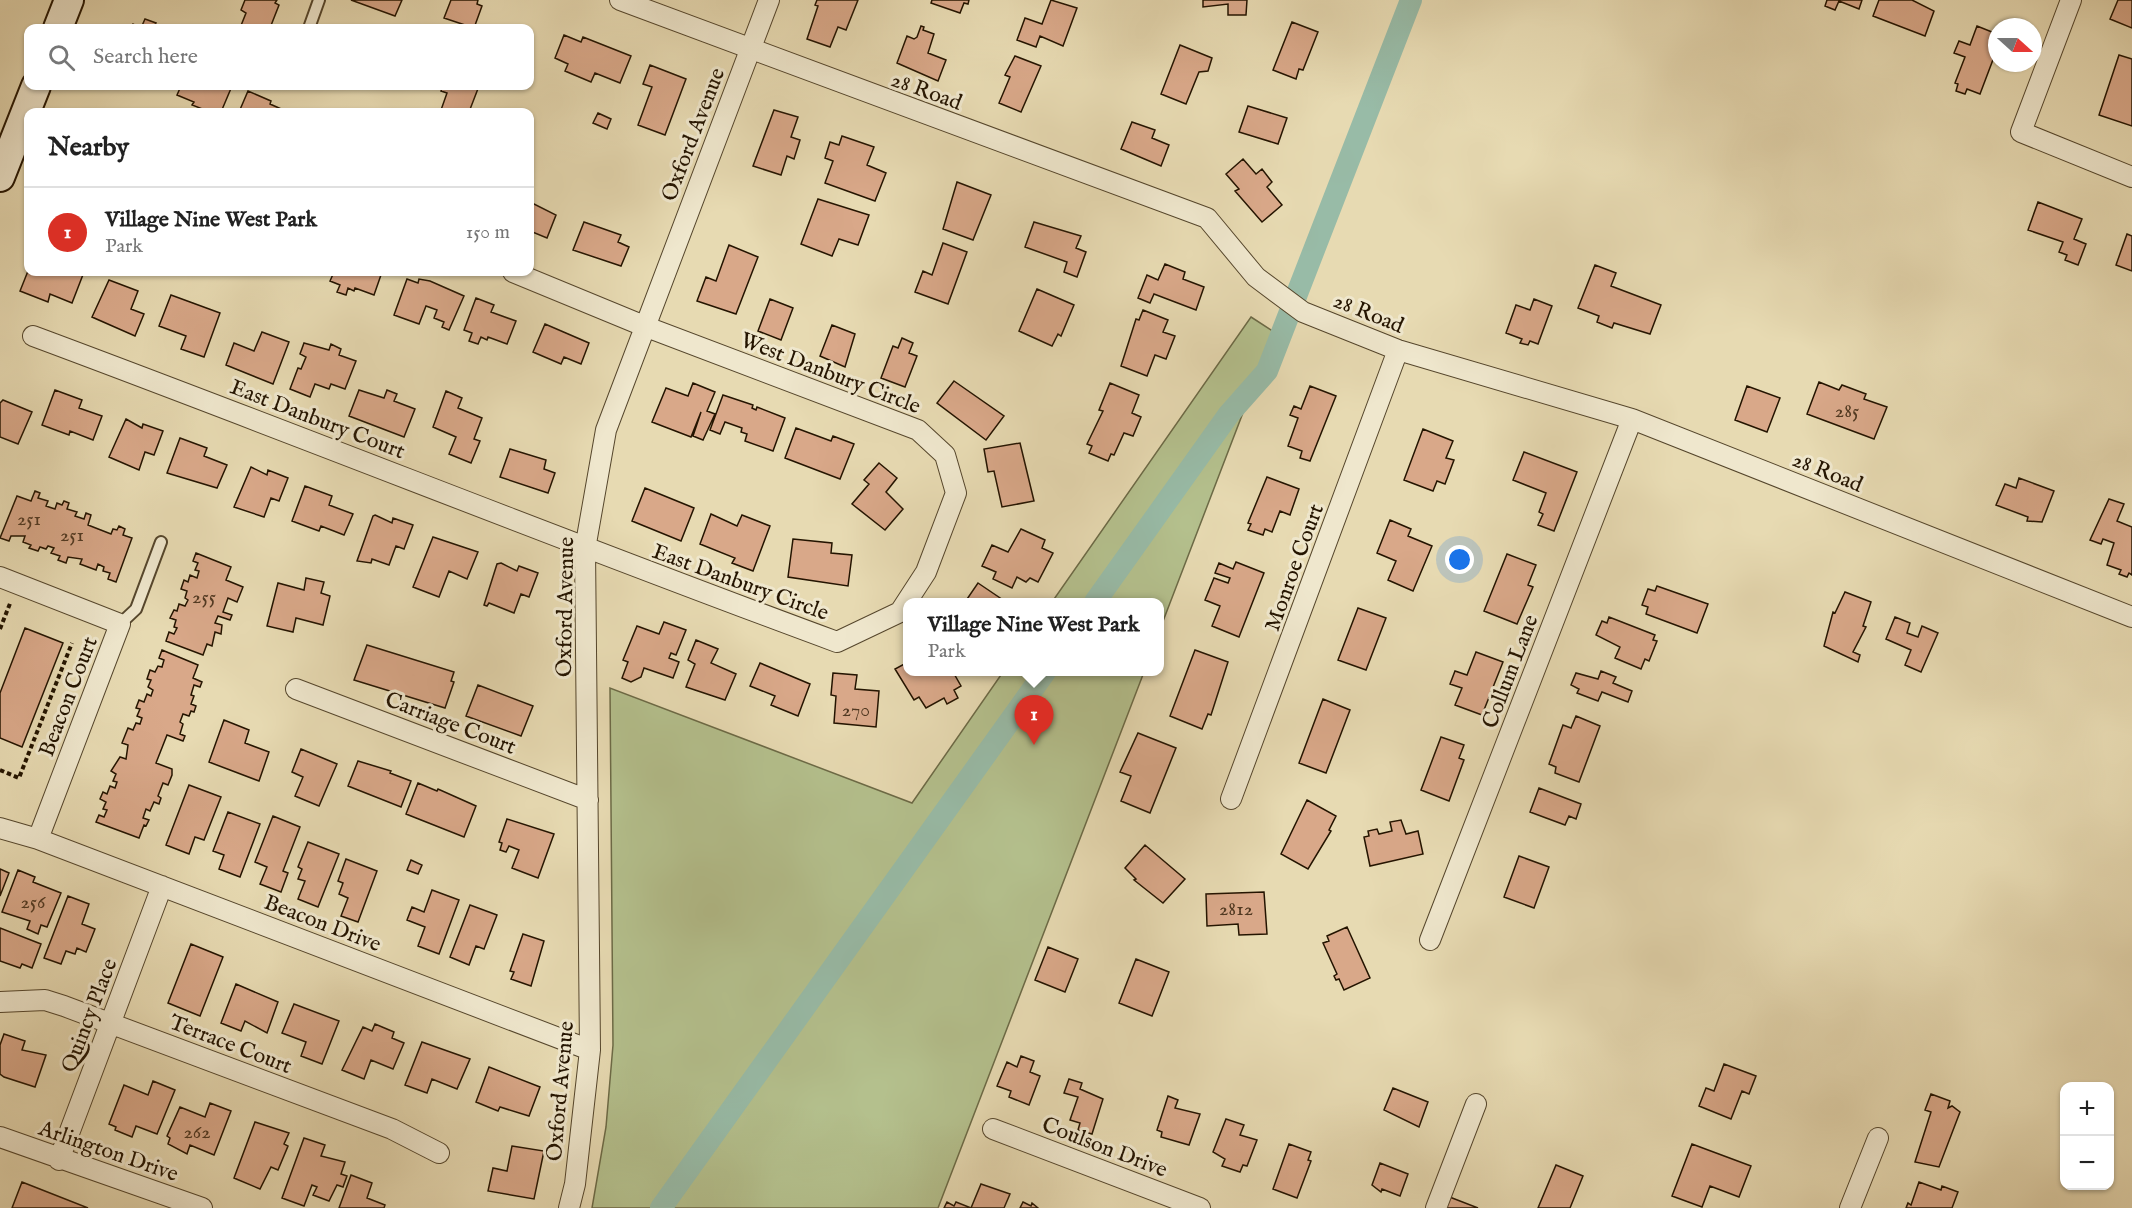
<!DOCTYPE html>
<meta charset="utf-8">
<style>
body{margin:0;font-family:"IM FELL English",serif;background:#f2f2f2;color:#222}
.controls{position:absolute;right:18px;bottom:18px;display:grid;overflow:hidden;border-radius:12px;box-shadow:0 2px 4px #0004}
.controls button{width:54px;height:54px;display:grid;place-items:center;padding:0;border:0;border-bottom:2px solid #e0e0e0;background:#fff;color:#222;font:30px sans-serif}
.compass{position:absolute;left:1988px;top:18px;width:54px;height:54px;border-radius:50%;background:#fff;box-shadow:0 2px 4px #0004;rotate:111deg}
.you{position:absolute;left:1460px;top:560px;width:21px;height:21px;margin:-15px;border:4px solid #fff;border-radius:50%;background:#1a73e8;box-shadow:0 0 0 9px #1a73e833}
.badge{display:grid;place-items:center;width:39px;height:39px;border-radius:50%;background:#d93025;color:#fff;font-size:20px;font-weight:700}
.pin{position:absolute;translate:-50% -50px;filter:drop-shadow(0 2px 3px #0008)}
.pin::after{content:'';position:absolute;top:32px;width:21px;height:18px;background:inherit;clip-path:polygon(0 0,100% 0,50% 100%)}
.popup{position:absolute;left:903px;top:598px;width:261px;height:78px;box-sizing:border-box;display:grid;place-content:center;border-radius:12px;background:#fff;filter:drop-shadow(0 2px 4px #0005);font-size:20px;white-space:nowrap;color:#767676}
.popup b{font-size:22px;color:#222}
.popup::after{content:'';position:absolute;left:50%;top:100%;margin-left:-12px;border:12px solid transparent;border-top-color:#fff}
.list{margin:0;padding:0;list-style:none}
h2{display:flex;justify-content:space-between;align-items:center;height:78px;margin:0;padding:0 24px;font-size:26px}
h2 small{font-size:20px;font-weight:400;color:#767676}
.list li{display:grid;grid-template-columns:39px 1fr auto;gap:18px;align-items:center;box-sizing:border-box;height:90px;padding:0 24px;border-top:2px solid #e0e0e0}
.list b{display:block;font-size:22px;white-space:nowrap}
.list p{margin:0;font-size:20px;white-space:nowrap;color:#767676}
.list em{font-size:20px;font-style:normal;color:#767676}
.icon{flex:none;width:33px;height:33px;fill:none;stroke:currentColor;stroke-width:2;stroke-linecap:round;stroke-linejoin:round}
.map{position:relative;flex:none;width:2132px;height:1208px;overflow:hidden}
.search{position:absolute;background:#fff;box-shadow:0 2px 4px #0004;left:24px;top:24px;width:510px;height:66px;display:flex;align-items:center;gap:15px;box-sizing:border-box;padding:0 21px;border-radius:12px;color:#767676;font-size:22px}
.panel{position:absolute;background:#fff;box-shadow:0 2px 4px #0004;left:24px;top:108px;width:510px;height:168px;border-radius:12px}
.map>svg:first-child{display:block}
</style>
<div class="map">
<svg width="2132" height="1208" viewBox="0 0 2132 1208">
<rect width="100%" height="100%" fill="#e7dab2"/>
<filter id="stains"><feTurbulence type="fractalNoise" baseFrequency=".00333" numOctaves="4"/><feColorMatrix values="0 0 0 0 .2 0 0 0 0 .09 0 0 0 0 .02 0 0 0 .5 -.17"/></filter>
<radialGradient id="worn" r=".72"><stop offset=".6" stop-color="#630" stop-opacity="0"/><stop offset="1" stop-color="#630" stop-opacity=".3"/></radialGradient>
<path fill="#b4c08d" stroke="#6c6a46" stroke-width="1.5" d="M1251 317 1274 332 1160 629V602H1052Z
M1003 672H1144L938 1208H592L606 1127 613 1045 610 688 912 803Z"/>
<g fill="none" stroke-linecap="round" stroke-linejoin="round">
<path stroke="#98bba7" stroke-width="22" d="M1095 602 1229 414 1267 371 1411 0
M661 1208 1045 672"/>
</g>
<path fill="#d9a889" stroke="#241400" stroke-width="1.5" d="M245 0H277L275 3 279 5 270 28H240L246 13 241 10Z
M351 0H402L395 16Z
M451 0H478L477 4 482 6 474 28 444 18Z
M817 0H858L846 30 838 27 830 47 807 39 818 6 815 5Z
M932 0H969L968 4 964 3 960 13 931 3Z
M1051 0 1077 8 1063 46 1040 36 1036 47 1017 40 1025 18 1042 24Z
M1203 0H1247L1246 15H1228V4L1203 7Z
M1827 0H1862L1859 9 1839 1 1835 10 1825 6Z
M1879 0H1912L1934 11 1925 36 1873 16Z
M2118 0H2132V28L2110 19Z
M145 19 156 23 153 28H132L133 24 141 28Z
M1292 22 1318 32 1303 70 1299 69 1296 79 1273 70Z
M921 26 924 27 923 30 934 34 928 53 946 60 938 81 897 63 907 36 914 39 917 37Z
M1977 26 1997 34V49L1980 94 1967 89 1965 94 1956 91 1958 84 1955 83 1965 57 1954 53 1959 41 1970 45Z
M564 35 581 42 583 37 631 56 620 83 595 73 591 82 565 71 568 64 555 58Z
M1180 45 1212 58 1208 71 1199 72 1186 104 1161 94Z
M2119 55 2132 59V126L2099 115Z
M1015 56 1041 66 1021 112 999 103 1010 77 1005 75Z
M650 65 686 79 665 135 638 125 652 87 643 84Z
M181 86H232L221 112H210L192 105 194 102 177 95Z
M443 86H479L469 112 441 110 447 93 441 91Z
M248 91 271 101 270 104 288 112H239Z
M1248 106 1287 118 1278 144 1239 132Z
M774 110 798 117 791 137 800 140 794 159 787 156 781 175 753 166Z
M598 113 611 119 607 129 593 123Z
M1132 122 1155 130 1152 138 1169 145 1161 166 1121 149Z
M842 136 874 147 867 165 886 173 875 201 825 183 833 161 825 158 830 142 839 145Z
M1243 159 1256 174 1262 169 1272 182 1267 187 1282 205 1262 222 1235 191 1239 189 1226 174Z
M957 182 991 195 973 240 943 229Z
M818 199 869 215 858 245 839 239 832 256 801 244Z
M530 202 556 215 547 238 530 231Z
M2038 202 2082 219 2074 239 2086 244 2078 265 2065 260 2067 255 2059 252 2063 242 2028 230Z
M584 222 621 235 618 242 629 247 621 266 573 250Z
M1034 222 1081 236 1076 248 1086 252 1077 277 1064 272 1067 262 1025 247Z
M2127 234 2132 236V271L2116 265Z
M943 243 967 252 948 304 915 292 923 271 932 275Z
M729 245 758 257 736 314 697 301 706 277 716 281Z
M1165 264 1185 272 1183 279 1204 287 1196 310 1154 294 1150 303 1138 298 1147 275 1158 280Z
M1595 265 1616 273 1611 286 1661 305 1650 334 1614 323 1612 328 1597 322 1599 316 1578 308Z
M28 271V272H84L72 303 50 294 48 302 20 291Z
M334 272H382L374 295 355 288 354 291 348 288 346 295 337 292 340 285 330 281Z
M407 279 418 283 419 279 430 281 464 296 449 330 442 327 444 322 434 318 437 310 426 306 419 324 394 315Z
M109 280 138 291 131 309 144 314 135 336 92 317Z
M1037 289 1074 305 1061 336 1058 334 1052 346 1019 331Z
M171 295 220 313 204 357 181 349 186 336 159 326Z
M476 298 494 305 491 312 516 321 507 344 488 337 487 340 481 337 478 344 469 341 472 333 464 330Z
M770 299 793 308 781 340 758 331Z
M1534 299 1552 306 1538 344 1530 341 1528 345 1520 343 1522 339 1506 333 1516 305 1530 310Z
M1143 310 1168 320 1163 332 1175 336 1166 359 1155 355 1147 376 1121 366 1136 319 1139 320Z
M545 324 589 343 581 364 564 357 561 364 533 352Z
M832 325 855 334 845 367 820 356Z
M262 332 289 342 273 384 226 365 234 343 254 351Z
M902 338 913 343 909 353 917 356 905 387 881 378 893 346 898 348Z
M304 343 329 350 331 344 341 349 339 355 356 361 345 389 331 384 329 389 315 384 310 397 290 389 298 368 301 369 306 357 300 354Z
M954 381 1004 416 986 440 937 403Z
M1819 382 1839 390 1842 385 1866 394 1864 399 1887 407 1874 439 1807 414Z
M693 383 715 392 707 411 715 414 703 440 693 436 701 412 691 437 652 422 666 388 688 396Z
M1110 383 1139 395 1132 413 1141 417 1133 436 1124 433 1114 455 1111 454 1108 461 1089 453 1092 446 1087 444 1103 411 1099 410Z
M1310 386 1336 396 1310 461 1300 458 1302 451 1288 446 1298 418 1290 415 1294 406 1301 409Z
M1747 386 1780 398 1767 432 1735 420Z
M55 390 82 400 79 408 102 416 93 440 70 431 69 435 42 425Z
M359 390 384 398 387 390 397 394 394 401 415 409 404 437 349 416Z
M446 391 462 398 458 408 482 418 474 439 480 441 471 463 449 454 456 437 433 427Z
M723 395 753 405 752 408 756 410 757 407 785 418 773 451 745 441 747 434 741 432 742 428 725 422 720 434 710 430Z
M3 400 32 412 18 444 0 437V403Z
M126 419 142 428 143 424 163 431 154 455 145 452 139 470 109 457Z
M796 428 831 441 833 436 854 444 840 479 785 458Z
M1423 429 1453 441 1446 458 1454 460 1445 484 1437 481 1433 491 1404 480Z
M180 438 207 448 204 456 227 465 217 488 167 473Z
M1020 443 1034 501 1002 507 994 471 988 472 984 449Z
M510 449 546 460 544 469 555 473 548 493 500 477Z
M1524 452 1577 472 1554 531 1538 525 1543 514 1539 512 1546 493 1513 480Z
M879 463 897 478 886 492 903 509 885 530 852 504 869 484 864 480Z
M251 467 267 475 268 470 288 478 279 501 271 498 264 517 234 507Z
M1267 477 1299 489 1290 515 1280 511 1272 532 1265 529 1263 535 1248 530 1251 524 1248 523Z
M2019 478 2054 491 2042 522 2027 521 2028 517 1996 505 2005 484 2016 488Z
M305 486 332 496 329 505 353 514 344 535 321 526 319 531 292 521Z
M645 488 694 508 681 541 632 521Z
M35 491 40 493 38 498 48 501 46 506 55 509 57 503 62 505 64 501 69 503 67 509 77 512 75 516 84 519 86 513 91 515 88 525 111 534 113 529 117 530 119 526 125 529 123 535 132 538 116 582 108 579 110 573 103 571 104 567 98 564 96 570 80 564 82 559 68 557 66 563 58 560 60 556 51 553 54 548 48 546 46 549 40 547 38 551 29 548 31 545 23 542 25 536H11L9 541 0 538 17 496 31 501Z
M2109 499 2124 504 2117 521 2132 527V575L2129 573 2127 577 2119 574 2121 570 2107 565 2114 543 2103 539 2101 544 2090 540Z
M711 514 737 526 742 515 770 526 753 571 732 563 735 558 700 544Z
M375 515 392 523 393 518 413 525 404 549 396 546 389 565 372 559 371 563 357 561 373 516Z
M1390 520 1411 529 1408 536 1432 546 1413 591 1388 580 1396 561 1377 553Z
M1021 529 1045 540 1042 548 1053 553 1038 582 1030 578 1026 582 1017 577 1012 588 993 579 996 572 982 566 992 545 1008 552Z
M433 537 478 552 467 579 449 571 439 597 413 587Z
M793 539 832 543 831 553 852 555 848 586 788 577Z
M196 553 231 567 226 580 243 587 237 602 228 598 223 612 232 615 230 620 218 616 215 623 222 625 221 634 215 632 212 646 207 644 203 655 166 641 169 632 174 634 177 628 174 627 176 620 170 618 174 610 177 611 179 604 185 606 188 600 185 598 187 591 181 589 184 580 188 582 190 575 197 578 199 571 195 570 198 563 193 561Z
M1507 554 1536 565 1528 585 1533 587 1517 624 1484 611Z
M1236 562 1264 573 1239 637 1212 626 1220 606 1205 600 1214 578 1228 583 1230 578 1215 573 1219 563 1233 569Z
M501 563 517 571 519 566 538 573 529 597 521 594 514 613 489 603 487 606 484 605 497 564Z
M306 578 324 582 321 593 330 596 323 625 296 618 293 632 267 626 278 583 304 590Z
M978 583 1006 602H965Z
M1657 586 1708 604 1697 633 1646 614 1648 607 1642 605 1648 589 1655 591Z
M1845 592 1871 602 1863 626 1866 627 1853 652 1860 655 1858 662 1824 646 1833 612 1835 613Z
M1358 608 1386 618 1366 670 1338 660Z
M1609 617 1655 635 1653 640 1657 641 1649 661 1645 659 1641 669 1615 658 1620 647 1596 635 1602 621 1607 623Z
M1895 617 1910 623 1907 633 1918 637 1922 626 1938 633 1921 672 1905 665 1911 650 1886 639Z
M664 622 686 630 676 655 671 653 669 658 679 662 673 678 644 668 641 677 631 682 622 678 628 662 623 660 637 626 659 634Z
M25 628 63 643 22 747 0 738V693Z
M696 640 718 649 711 663 736 674 725 700 686 687 695 664 688 660Z
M367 645 454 672 451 681 454 682 445 708 354 680Z
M162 650 198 665 193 678 202 682 200 687 194 685 191 695 194 696 191 704 196 706 194 712 191 711 189 716 183 714 180 722 183 724 180 734 185 736 183 741 167 735 156 763 172 769V775L168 785 163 783 158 796 161 798 159 804 154 802 150 811 146 809 143 818 149 820 146 826 144 825 139 838 96 822 99 815 104 817 107 810 103 809 106 802 100 799 103 792 107 794 110 786 115 788 117 782 113 781 116 774 111 771 120 757 126 759 128 745 122 743 128 728 133 730 136 723 140 724 142 718 137 716 140 709 136 708 139 700 144 702 147 694 151 696 153 690 148 687 151 680 147 679 150 670 155 672 158 666 162 667 164 660 159 658Z
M1195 650 1228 662 1211 715 1208 714 1202 729 1170 716Z
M1476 652 1503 662 1482 715 1455 705 1462 688 1450 684 1455 671 1467 675Z
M908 662V672H953L961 686 954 690 958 698 947 704 944 698 926 708 919 697 914 700 895 669Z
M760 663 810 684 798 716 771 705 775 696 750 686Z
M1601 671 1616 677 1613 683 1632 691 1628 702 1602 692 1598 701 1577 693 1579 689 1571 685 1576 673 1598 679Z
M833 673 857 675 855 689 879 691 876 727 834 723 836 696 831 695Z
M478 685 533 706 521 736 466 716Z
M1323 699 1350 710 1326 773 1299 763Z
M1576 716 1600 726 1579 782 1555 773 1556 767 1549 764 1563 725 1571 728Z
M224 720 249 730 245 743 269 752 259 781 209 762Z
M1138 733 1176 748 1150 813 1121 801 1131 776 1120 772Z
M1441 737 1464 745 1459 758 1464 760 1449 801 1421 790Z
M301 749 337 764 319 806 295 796 303 777 292 772Z
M358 761 391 771 390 773 411 781 401 807 348 786Z
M418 783 437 791 438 789 476 806 464 837 406 814Z
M189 785 221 797 204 840 195 837 189 854 166 845Z
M1539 788 1581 804 1576 819 1569 816 1565 825 1530 812Z
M1307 800 1336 816 1329 830 1331 831 1308 869 1281 854Z
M228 812 260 824 240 877 219 869 224 855 213 851Z
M273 816 300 827 283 871 288 873 281 892 260 884 267 867 255 862Z
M507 819 554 834 538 878 512 868 519 850 509 846 506 852 500 850 502 843 499 842Z
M1401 820 1406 834 1418 831 1423 854 1370 866 1364 837 1369 836 1368 831 1377 829 1379 834 1392 831 1390 822Z
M308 842 339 854 318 907 298 899 305 881 298 879 302 869 298 867Z
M1145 845 1185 879 1163 903 1134 880 1136 879 1125 868Z
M1519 856 1549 867 1534 908 1504 897Z
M346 859 377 871 358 922 341 916 348 898 339 894 343 883 338 881Z
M411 860 422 865 418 874 407 870Z
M0 869 9 873 0 896Z
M18 870 35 877 33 882 61 893 47 927 41 925 38 934 27 929 30 921 2 912Z
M432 890 459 900 439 954 418 946 425 927 407 920 412 907 424 912Z
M1264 892 1267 934 1239 935 1238 924 1207 926 1206 894Z
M68 896 89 904 82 924 95 929 86 952 77 948 75 954 66 951 61 964 44 958Z
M470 905 497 915 484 949 476 946 469 965 450 957Z
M1347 927 1370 978 1344 990 1339 979 1336 980 1334 976 1337 974 1323 943 1329 941 1327 936Z
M0 928 41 944 32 968 22 964 20 968 0 961Z
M523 934 544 941 531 986 511 979 514 972 510 971Z
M191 944 223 957 200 1016 168 1003Z
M1048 947 1078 959 1065 992 1035 980Z
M1136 959 1169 972 1152 1016 1119 1003Z
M236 984 278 1002 267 1033 245 1021 241 1031 221 1023Z
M294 1004 339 1021 322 1064 301 1056 306 1042 282 1033Z
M375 1024 394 1032 392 1038 404 1043 393 1069 371 1060 364 1079 342 1070 363 1027 372 1031Z
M4 1034 25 1041 22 1050 46 1055 35 1087 4 1077 0 1074V1045Z
M422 1042 470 1059 457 1089 432 1079 427 1093 405 1085Z
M1021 1056 1034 1061 1030 1072 1040 1076 1029 1105 1009 1097 1011 1091 997 1086 1007 1062 1017 1067Z
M1724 1064 1756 1076 1749 1094 1742 1091 1731 1119 1699 1106 1706 1088 1714 1091Z
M489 1067 540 1087 529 1116 500 1107 498 1111 476 1102Z
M1069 1079 1082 1083 1080 1089 1103 1099 1092 1134 1078 1130 1080 1123 1070 1120 1078 1097 1064 1093Z
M153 1081 175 1090 157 1134 136 1126 132 1137 115 1130 116 1127 109 1124 124 1085 148 1095Z
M1393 1088 1428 1102 1419 1127 1384 1110Z
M1931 1094 1950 1101 1948 1108 1952 1106 1960 1112 1939 1167 1915 1162 1931 1112 1925 1110Z
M1168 1096 1178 1100 1175 1108 1200 1114 1189 1145 1161 1137 1162 1132 1157 1130Z
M210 1103 231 1111 214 1155 190 1145 187 1154 168 1144 170 1138 167 1136 180 1107 205 1117Z
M1226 1119 1244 1125 1240 1135 1257 1140 1247 1166 1243 1165 1240 1172 1222 1166 1225 1159 1213 1152Z
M255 1122 289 1133 284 1144 288 1146 278 1170 271 1167 260 1189 234 1178Z
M304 1138 325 1145 321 1156 345 1162 341 1174 347 1176 343 1187 337 1185 329 1201 313 1195 317 1187 312 1185 304 1206 282 1198Z
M1289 1144 1311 1152 1308 1160 1311 1161 1297 1198 1273 1189Z
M1692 1144 1751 1166 1739 1197 1710 1186 1702 1207 1672 1196Z
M512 1146 544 1151 534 1199 488 1191 493 1168 507 1171Z
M1380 1163 1408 1174 1400 1196 1382 1189 1381 1192 1372 1185Z
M1556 1165 1583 1176 1570 1208H1538Z
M351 1175 372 1183 367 1198 385 1205 384 1208H339Z
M22 1182 88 1208H12Z
M1919 1182 1941 1190 1942 1186 1958 1192 1952 1208H1906L1908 1203 1911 1205Z
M981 1184 1010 1194 1004 1208H944L947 1202 954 1206 956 1202 971 1208Z
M1447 1196 1478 1208H1443Z
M1023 1202 1031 1206 1032 1203 1038 1208H1020Z"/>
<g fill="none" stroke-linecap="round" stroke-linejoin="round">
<defs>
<path id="service" d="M309 28 319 0
M120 624 136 609 161 542"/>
<path id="minor" d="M620 0 1207 218 1256 277 1303 312 1398 350 1632 419 2132 617
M2071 0 2021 132 2132 177
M33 336C302 436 568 543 837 642L900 612 926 572 956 493 945 455 918 430 644 326 513 272
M0 577 120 624 38 839
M296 689 588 800
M1231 799 1398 350
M0 828 38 839 590 1050
M1430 940 1632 419
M0 1002 45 1000 64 1006 392 1129 439 1153
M993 1129 1200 1208
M0 1137 202 1208
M59 1160 162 886
M569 1208 575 1184 590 1050 585 549 606 430 769 0
M1436 1208 1476 1104
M1850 1208 1878 1138"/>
<path id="secondary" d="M58 28 69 0
M0 177 36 86"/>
</defs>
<use href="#service" stroke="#55462c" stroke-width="14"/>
<use href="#minor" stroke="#55462c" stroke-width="22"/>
<use href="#secondary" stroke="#241400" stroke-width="32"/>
<path stroke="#241400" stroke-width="4" stroke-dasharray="4.5 3" stroke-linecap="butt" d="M0 629 11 601
M0 770 19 778 72 643"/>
<use href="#service" stroke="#efe7cd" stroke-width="10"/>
<use href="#minor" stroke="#efe7cd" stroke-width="20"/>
<use href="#secondary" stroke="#efe7cd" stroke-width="28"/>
</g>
<g text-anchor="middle" stroke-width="6" stroke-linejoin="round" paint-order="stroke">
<g font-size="20" fill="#513922">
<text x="1847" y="417">285</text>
<text x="29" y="525">251</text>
<text x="72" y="541">251</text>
<text x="204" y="603">255</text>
<text x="856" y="716">270</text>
<text x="33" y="908">256</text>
<text x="1236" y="915">2812</text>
<text x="197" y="1138">262</text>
</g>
<g font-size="22" fill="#241400" stroke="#efe7cd">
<text transform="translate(927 90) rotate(20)" y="8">28 Road</text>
<text transform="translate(692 134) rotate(-69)" y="8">Oxford Avenue</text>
<text transform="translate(1369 312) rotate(22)" y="8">28 Road</text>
<text transform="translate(831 372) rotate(21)" y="8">West Danbury Circle</text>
<text transform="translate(318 418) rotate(21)" y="8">East Danbury Court</text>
<text transform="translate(1828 471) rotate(22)" y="8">28 Road</text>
<text transform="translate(1293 567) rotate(-70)" y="8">Monroe Court</text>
<text transform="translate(741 581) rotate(20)" y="8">East Danbury Circle</text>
<text transform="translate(564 607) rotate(-89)" y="8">Oxford Avenue</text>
<text transform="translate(1509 671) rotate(-69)" y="8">Collum Lane</text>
<text transform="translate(67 696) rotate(-69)" y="8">Beacon Court</text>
<text transform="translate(451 722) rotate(21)" y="8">Carriage Court</text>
<text transform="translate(323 922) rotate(21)" y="8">Beacon Drive</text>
<text transform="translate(88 1015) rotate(-69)" y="8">Quincy Place</text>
<text transform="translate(231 1043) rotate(21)" y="8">Terrace Court</text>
<text transform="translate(559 1091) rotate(-85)" y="8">Oxford Avenue</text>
<text transform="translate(1105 1146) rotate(21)" y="8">Coulson Drive</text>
<text transform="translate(109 1150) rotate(19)" y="8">Arlington Drive</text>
</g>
</g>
<rect width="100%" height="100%" filter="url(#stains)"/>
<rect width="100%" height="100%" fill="url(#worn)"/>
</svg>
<div class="controls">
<button>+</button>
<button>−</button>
</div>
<svg class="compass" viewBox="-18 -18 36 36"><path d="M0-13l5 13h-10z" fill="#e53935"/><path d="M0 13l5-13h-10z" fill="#767676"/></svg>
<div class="you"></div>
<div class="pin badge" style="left:1034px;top:745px">1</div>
<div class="popup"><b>Village Nine West Park</b>Park</div>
<div class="search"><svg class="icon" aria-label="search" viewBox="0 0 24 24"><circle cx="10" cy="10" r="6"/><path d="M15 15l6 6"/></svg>Search here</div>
<section class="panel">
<h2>Nearby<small></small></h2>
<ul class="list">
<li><span class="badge">1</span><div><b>Village Nine West Park</b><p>Park</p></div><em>150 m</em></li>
</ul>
</section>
</div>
